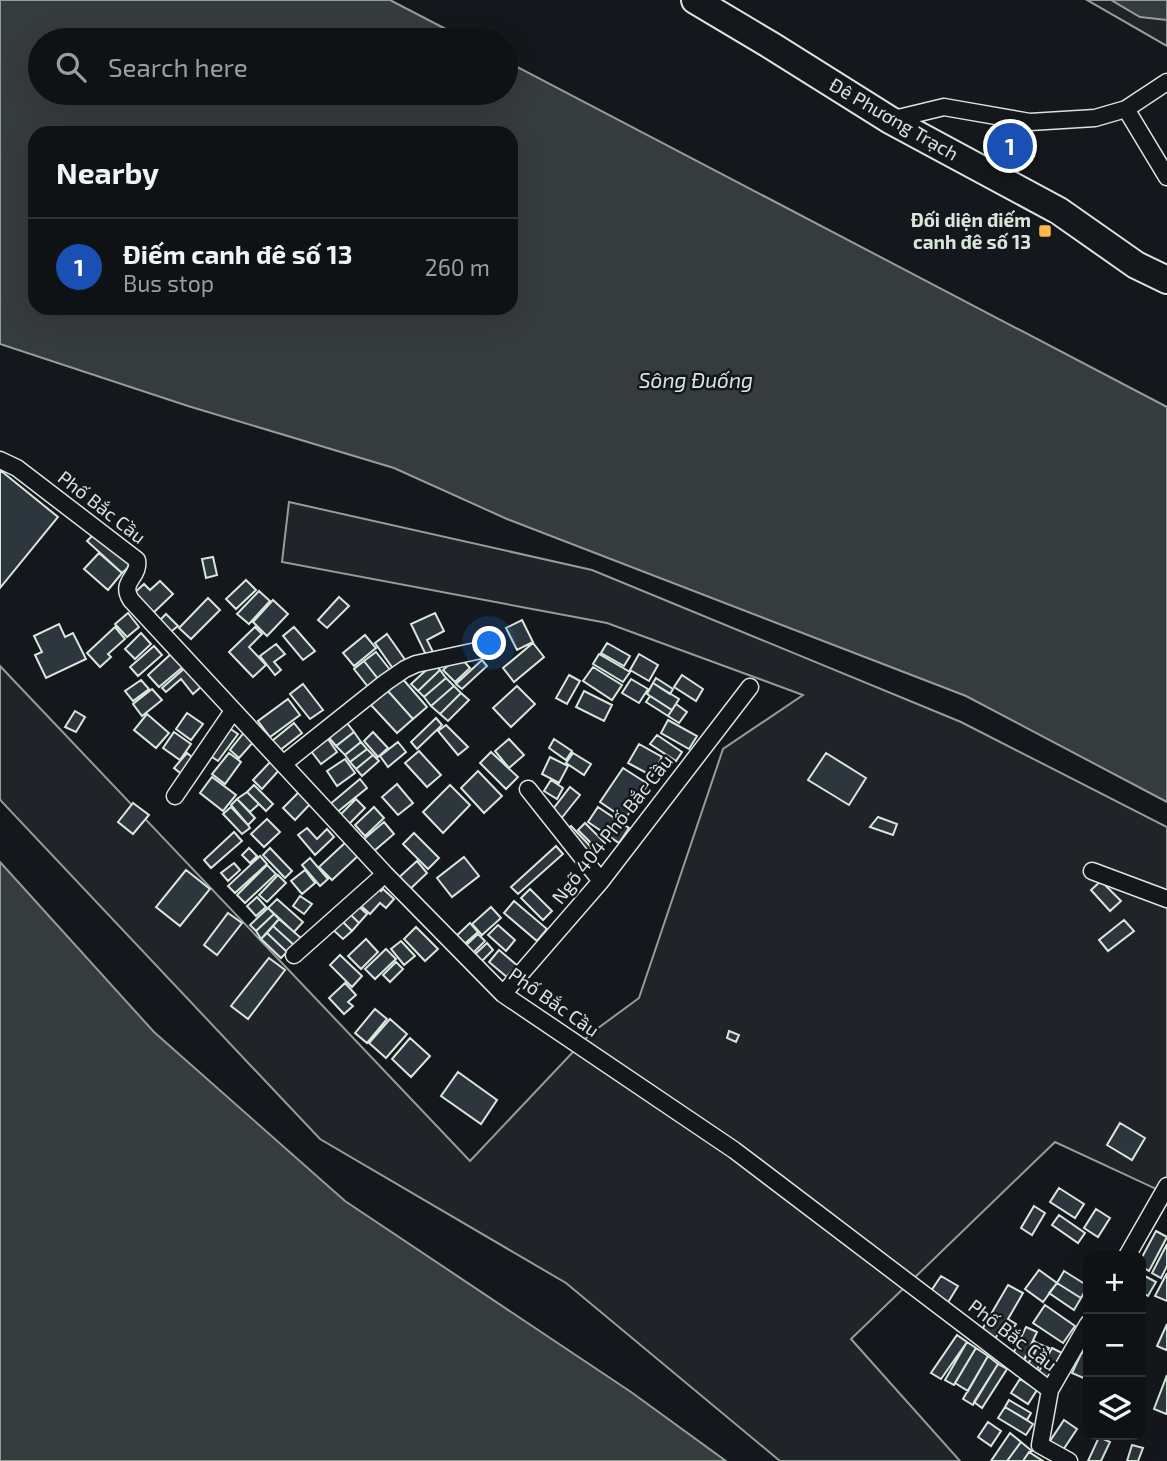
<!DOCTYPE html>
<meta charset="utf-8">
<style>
body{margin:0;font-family:"Exo 2",sans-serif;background:#181b1e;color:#f1f3f6}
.controls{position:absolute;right:21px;bottom:21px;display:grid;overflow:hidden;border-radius:14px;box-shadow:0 7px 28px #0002}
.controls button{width:63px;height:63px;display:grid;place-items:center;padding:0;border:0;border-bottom:2px solid #2f3234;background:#0f1215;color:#f1f3f6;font:35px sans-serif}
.you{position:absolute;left:490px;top:644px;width:24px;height:24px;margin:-18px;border:5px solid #fff;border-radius:50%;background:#1a73e8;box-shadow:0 0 0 10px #1a73e833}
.badge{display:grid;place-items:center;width:46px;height:46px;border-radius:50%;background:#1a73e8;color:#fff;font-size:23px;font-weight:700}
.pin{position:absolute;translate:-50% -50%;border:4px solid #fff;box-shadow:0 2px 7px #0006}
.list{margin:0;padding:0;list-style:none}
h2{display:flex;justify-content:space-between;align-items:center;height:91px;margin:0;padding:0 28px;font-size:30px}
h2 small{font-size:23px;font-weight:400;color:#9b9ea0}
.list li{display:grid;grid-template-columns:46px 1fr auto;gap:21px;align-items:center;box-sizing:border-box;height:98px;padding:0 28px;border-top:2px solid #2f3234}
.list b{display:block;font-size:26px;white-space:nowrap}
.list p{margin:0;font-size:23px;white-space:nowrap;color:#9b9ea0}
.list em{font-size:23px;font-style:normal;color:#9b9ea0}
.icon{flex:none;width:38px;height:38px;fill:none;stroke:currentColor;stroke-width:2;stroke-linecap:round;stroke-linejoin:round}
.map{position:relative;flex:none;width:1167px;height:1461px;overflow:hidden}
.search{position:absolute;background:#0f1215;box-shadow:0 7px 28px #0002;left:28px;top:28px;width:490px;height:77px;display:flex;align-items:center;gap:18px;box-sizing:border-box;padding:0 24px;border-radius:38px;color:#9b9ea0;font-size:26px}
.panel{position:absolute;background:#0f1215;box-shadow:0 7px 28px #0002;left:28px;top:126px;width:490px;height:189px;border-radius:21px}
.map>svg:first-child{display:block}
</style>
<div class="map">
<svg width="1167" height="1461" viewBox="0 0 1167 1461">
<rect width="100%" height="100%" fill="#14181c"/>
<path fill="#202428" stroke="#939e99" stroke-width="2" d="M1087 0H1167V46Z
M289 502 592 570 961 722 1167 827V1194L1055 1142 851 1339 960 1461H780L566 1283 320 1139 2 802 0 799V666L470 1161 590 1034 639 998 723 749 803 695 607 623 282 562Z"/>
<path fill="#363b3e" stroke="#939e99" stroke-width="2" fill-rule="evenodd" d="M0 0H390L467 40H40V93H506V61L1167 407V802L966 696 507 519 394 468 188 406 0 344ZM511 133V308H35V133Z
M1111 0H1167V20L1140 17Z
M0 862 154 1032 345 1201 631 1392 726 1461H0Z"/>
<path fill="#2c363c" stroke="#d8e6dc" stroke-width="2" d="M0 470 58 517 0 588Z
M96 532 132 564 122 573 87 541Z
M99 553 122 573 108 590 84 569Z
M213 557 217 575 206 578 202 559Z
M246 580 256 590 236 609 226 599Z
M160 581 173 594 150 616 131 596 144 584 150 590Z
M259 591 270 601 249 624 237 614Z
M339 597 349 606 327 628 318 620Z
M208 598 220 610 191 639 179 628Z
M273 600 288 614 267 636 253 622Z
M128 613 139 627 127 637 115 624Z
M435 613 444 631 427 640 433 652 426 655 411 624Z
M166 614 178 626 167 635 156 624Z
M522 620 533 642 517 650 506 628Z
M59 624 65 637 73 633 86 659 46 678 35 655 42 652 34 636Z
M115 627 125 639 108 654 111 657 100 667 87 653Z
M255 627 262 634 249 647 266 665 253 677 229 652Z
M294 627 315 651 303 660 283 636Z
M141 633 151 644 135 659 125 649Z
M387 634 406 661 394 670 375 643Z
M365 635 376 648 354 666 343 653Z
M533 643 544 657 514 682 503 668Z
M607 643 630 656 624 666 601 653Z
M276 644 285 654 274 662 281 670 275 675 260 656Z
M154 646 162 655 138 676 130 667Z
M376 652 391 671 379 680 364 661Z
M172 653 184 666 159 687 148 675Z
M599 654 630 672 623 682 593 664Z
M639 654 658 665 649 681 630 670Z
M459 656 470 668 455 682 443 670Z
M482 660 487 666 462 689 456 684Z
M364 661 379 680 369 688 354 669Z
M434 663 440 670 418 691 411 684Z
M186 667 202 686 193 694 181 679 166 692 162 688Z
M593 667 622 685 612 700 583 681Z
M440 670 446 678 424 697 418 691Z
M569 675 580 681 567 704 556 698Z
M682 675 703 689 696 701 674 687Z
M401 677 427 707 413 719 387 690Z
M446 678 454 686 431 706 424 697Z
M656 678 673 689 670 694 653 683Z
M631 679 648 689 639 703 622 693Z
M141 680 149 689 133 701 125 691Z
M653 683 679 699 672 710 647 694Z
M303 684 323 710 310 719 290 694Z
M454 686 461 693 440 714 431 706Z
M517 686 535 704 511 727 493 708Z
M152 689 162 700 142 716 133 704Z
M387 690 413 719 397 733 371 705Z
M584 691 612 705 604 721 576 707Z
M461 693 469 700 448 721 440 714Z
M650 696 672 710 668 716 646 702Z
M288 699 300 715 270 737 258 721Z
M676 704 687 712 679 723 668 716Z
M75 711 85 717 76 732 65 727Z
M187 713 203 724 191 740 176 729Z
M147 714 169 733 156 748 134 730Z
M436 718 442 725 417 749 411 742Z
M344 719 354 732 336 746 326 734Z
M668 720 697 736 689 749 661 733Z
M294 723 302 733 279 751 272 741Z
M446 725 468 747 458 755 438 731Z
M226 726 238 734 218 761 206 753Z
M246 730 256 739 239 758 230 750Z
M174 732 191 744 180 760 163 748Z
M354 732 361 742 345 755 336 746Z
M373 732 388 748 378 757 364 741Z
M657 735 682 752 676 761 650 744Z
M328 739 337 752 321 764 311 751Z
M509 739 524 755 509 768 495 751Z
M554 739 572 751 566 760 549 748Z
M361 742 367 749 350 762 345 755Z
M398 742 406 752 388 767 380 756Z
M639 744 662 757 652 776 628 763Z
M367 749 373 755 356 769 350 762Z
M419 751 441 775 427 787 405 763Z
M491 752 518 777 506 789 480 763Z
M187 753 197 761 184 776 174 768Z
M229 753 241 762 225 784 212 774Z
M573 753 591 764 584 775 566 763Z
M826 753 866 778 849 805 808 780Z
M373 755 379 761 362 776 356 769Z
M550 757 568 766 559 783 542 774Z
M345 759 355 773 337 786 327 771Z
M272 760 281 768 262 789 253 780Z
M623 768 648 784 625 819 600 802Z
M478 771 502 796 484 813 461 788Z
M212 777 236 795 223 811 200 793Z
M360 779 367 788 336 813 329 805Z
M551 780 563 788 557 799 544 791Z
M397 784 413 803 398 815 382 797Z
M254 785 273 804 266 811 247 792Z
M450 785 470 805 443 833 423 812Z
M570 787 580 795 560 820 550 813Z
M301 790 313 801 295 820 283 808Z
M247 792 259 804 250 812 237 799Z
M237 799 255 818 248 825 231 805Z
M356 799 365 808 346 827 337 818Z
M133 803 149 815 133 834 118 822Z
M231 807 248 825 250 828 242 834 223 814Z
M374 807 384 818 365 836 355 825Z
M598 807 629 828 619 843 588 822Z
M878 817 897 824 893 835 870 827Z
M267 819 280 832 264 847 251 834Z
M384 822 394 834 374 851 364 839Z
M585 823 605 843 598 850 578 830Z
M571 826 592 848 585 854 564 833Z
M307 828 317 839 327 829 334 837 315 855 298 835Z
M234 832 242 841 211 868 204 860Z
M414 833 439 858 428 869 403 844Z
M346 842 359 855 332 880 319 867Z
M556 846 563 854 518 894 511 887Z
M249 848 257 856 250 863 242 855Z
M270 848 292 871 285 878 263 855Z
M260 856 267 864 235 893 228 886Z
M464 857 479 876 452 897 437 878Z
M310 858 328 879 320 886 302 865Z
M417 861 427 873 407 892 396 880Z
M234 863 240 870 228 881 221 873Z
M267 865 276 874 245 903 237 895Z
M186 870 210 889 180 926 156 907Z
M305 870 315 883 302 894 291 881Z
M278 875 286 883 267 902 259 895Z
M1101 881 1121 901 1110 911 1091 890Z
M374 884 381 891 383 889 394 899 386 908 380 903 370 914 357 902Z
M530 889 552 911 543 920 521 898Z
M300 896 312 904 304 914 293 906Z
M257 897 266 907 256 916 247 906Z
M277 899 303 922 294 932 268 908Z
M514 901 547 929 537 941 504 913Z
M355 903 367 914 359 923 347 911Z
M491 907 501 918 482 935 472 924Z
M268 908 274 914 256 931 250 925Z
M347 911 359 923 352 931 339 918Z
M228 913 242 923 217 955 204 945Z
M274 914 279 919 261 939 256 931Z
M339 918 352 931 343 939 330 927Z
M279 919 301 938 294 945 273 926Z
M1124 920 1134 931 1108 951 1099 940Z
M470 923 478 932 461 947 453 939Z
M498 925 515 940 506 951 488 935Z
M273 926 294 945 287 952 267 933Z
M416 927 438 949 425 961 404 939Z
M267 933 287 952 281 958 261 939Z
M478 934 485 941 470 956 463 948Z
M366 939 378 952 361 969 348 956Z
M401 941 415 956 404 965 391 949Z
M487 943 493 950 478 965 471 958Z
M386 949 396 959 375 979 365 969Z
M499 950 518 966 508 978 489 962Z
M340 955 362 976 352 987 330 965Z
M269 958 285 970 248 1019 231 1006Z
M396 962 403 969 390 982 383 975Z
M345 983 356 995 348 1002 353 1006 344 1014 329 998Z
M375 1009 387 1019 367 1043 355 1033Z
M390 1019 407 1034 386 1058 369 1043Z
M729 1031 739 1035 736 1042 727 1038Z
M410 1038 430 1056 411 1077 392 1059Z
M458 1072 497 1100 481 1124 441 1096Z
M1120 1123 1145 1138 1132 1160 1107 1145Z
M1059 1188 1084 1204 1075 1218 1050 1202Z
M1034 1206 1045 1213 1032 1235 1021 1228Z
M1096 1209 1110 1218 1098 1237 1084 1228Z
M1059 1215 1085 1233 1078 1243 1052 1225Z
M1156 1231 1167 1237 1149 1271 1141 1266V1259Z
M1167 1244V1266L1161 1278 1152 1273Z
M1039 1270 1057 1283 1043 1302 1025 1289Z
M1064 1271 1088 1286 1081 1298 1057 1283Z
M1167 1273V1301L1155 1296Z
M1141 1274 1156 1282 1148 1296 1141 1292Z
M941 1276 958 1286 947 1304 929 1294Z
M1057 1283 1081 1298 1074 1310 1049 1293Z
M1008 1285 1023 1293 1008 1319 1016 1324 1009 1335 1000 1330 994 1341 980 1333Z
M1045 1305 1075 1326 1063 1343 1033 1323Z
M1167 1324V1348L1166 1350 1157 1346Z
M1026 1327 1037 1332 1022 1364 1012 1356Z
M957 1335 967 1342 941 1379 931 1373Z
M1034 1341 1039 1344 1026 1368 1022 1364Z
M967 1342 976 1348 954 1385 945 1380Z
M1039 1344 1049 1348 1035 1373 1026 1368Z
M976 1348 988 1356 968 1391 955 1383Z
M1052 1348 1062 1353 1048 1378 1038 1373Z
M1082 1352 1088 1355V1380L1072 1373Z
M988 1356 998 1364 973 1405 963 1399Z
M998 1364 1007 1369 982 1408 974 1402Z
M1167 1375V1411L1166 1414 1154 1409Z
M1020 1379 1037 1390 1028 1404 1011 1393Z
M1009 1400 1031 1413 1027 1420 1005 1407Z
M1005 1407 1033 1424 1026 1435 998 1418Z
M1064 1420 1077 1429 1061 1453 1048 1444Z
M988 1422 1001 1431 991 1446 978 1437Z
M1010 1433 1021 1442 1007 1461H991Z
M1099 1437 1110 1442 1101 1461H1088Z
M1021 1442 1032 1451 1029 1452 1023 1461H1007Z
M1132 1445 1143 1448 1138 1461H1127Z
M1029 1452 1043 1461H1023Z"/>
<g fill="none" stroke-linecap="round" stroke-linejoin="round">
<defs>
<path id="minor" d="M1126 109 1167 177
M890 120 944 107 1030 122 1095 118 1126 109 1167 82
M0 460 17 468 137 560C140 578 119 581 131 600L385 874 503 994 734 1150 1050 1390 1040 1445 1069 1461
M283 764 386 682 405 669 416 664 495 647
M528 789 601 881
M175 796 233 711
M1092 871 1167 899
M294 955 385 874
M503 994 601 881 750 687
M1127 1256 1167 1186
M1050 1390 1088 1324"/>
<path id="primary" d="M695 0 772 46 890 120 1059 211 1136 265 1167 280"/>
</defs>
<use href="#minor" stroke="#d8e6dc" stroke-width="19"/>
<use href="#primary" stroke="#d8e6dc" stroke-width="30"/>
<use href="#minor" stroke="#14181c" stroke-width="16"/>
<use href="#primary" stroke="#14181c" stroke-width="26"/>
</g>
<rect fill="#ffb74d" stroke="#14181c" stroke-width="2.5" x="1038" y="224" width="14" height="14" rx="3.5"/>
<g text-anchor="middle" stroke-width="5" stroke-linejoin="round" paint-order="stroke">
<g font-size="19" fill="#d8e6dc" stroke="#14181c">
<text transform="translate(894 119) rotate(30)" y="7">Đê Phương Trạch</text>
<text transform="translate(102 507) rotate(38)" y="7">Phố Bắc Cầu</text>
<text transform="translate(612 829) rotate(-52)" y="7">Ngõ 404 Phố Bắc Cầu</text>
<text transform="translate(554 1002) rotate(35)" y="7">Phố Bắc Cầu</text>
<text transform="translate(1013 1335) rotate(37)" y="7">Phố Bắc Cầu</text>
</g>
<g font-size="19" font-weight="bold" fill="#d8e6dc" stroke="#14181c" text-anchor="end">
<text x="1031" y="227">Đối diện điếm<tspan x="1031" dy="22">canh đê số 13</tspan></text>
</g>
<g font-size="21" font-style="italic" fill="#d8e6dc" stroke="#14181c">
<text x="696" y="388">Sông Đuống</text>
</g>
</g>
</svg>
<div class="controls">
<button>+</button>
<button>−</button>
<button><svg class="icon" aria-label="layers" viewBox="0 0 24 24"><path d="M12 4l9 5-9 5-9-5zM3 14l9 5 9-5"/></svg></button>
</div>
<div class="you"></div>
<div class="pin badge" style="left:1010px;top:146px;background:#1a4fb4">1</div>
<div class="search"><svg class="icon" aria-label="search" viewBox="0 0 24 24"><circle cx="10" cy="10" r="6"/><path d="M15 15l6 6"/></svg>Search here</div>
<section class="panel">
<h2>Nearby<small></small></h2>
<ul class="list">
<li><span class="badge" style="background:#1a4fb4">1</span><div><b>Điếm canh đê số 13</b><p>Bus stop</p></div><em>260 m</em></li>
</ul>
</section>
</div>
